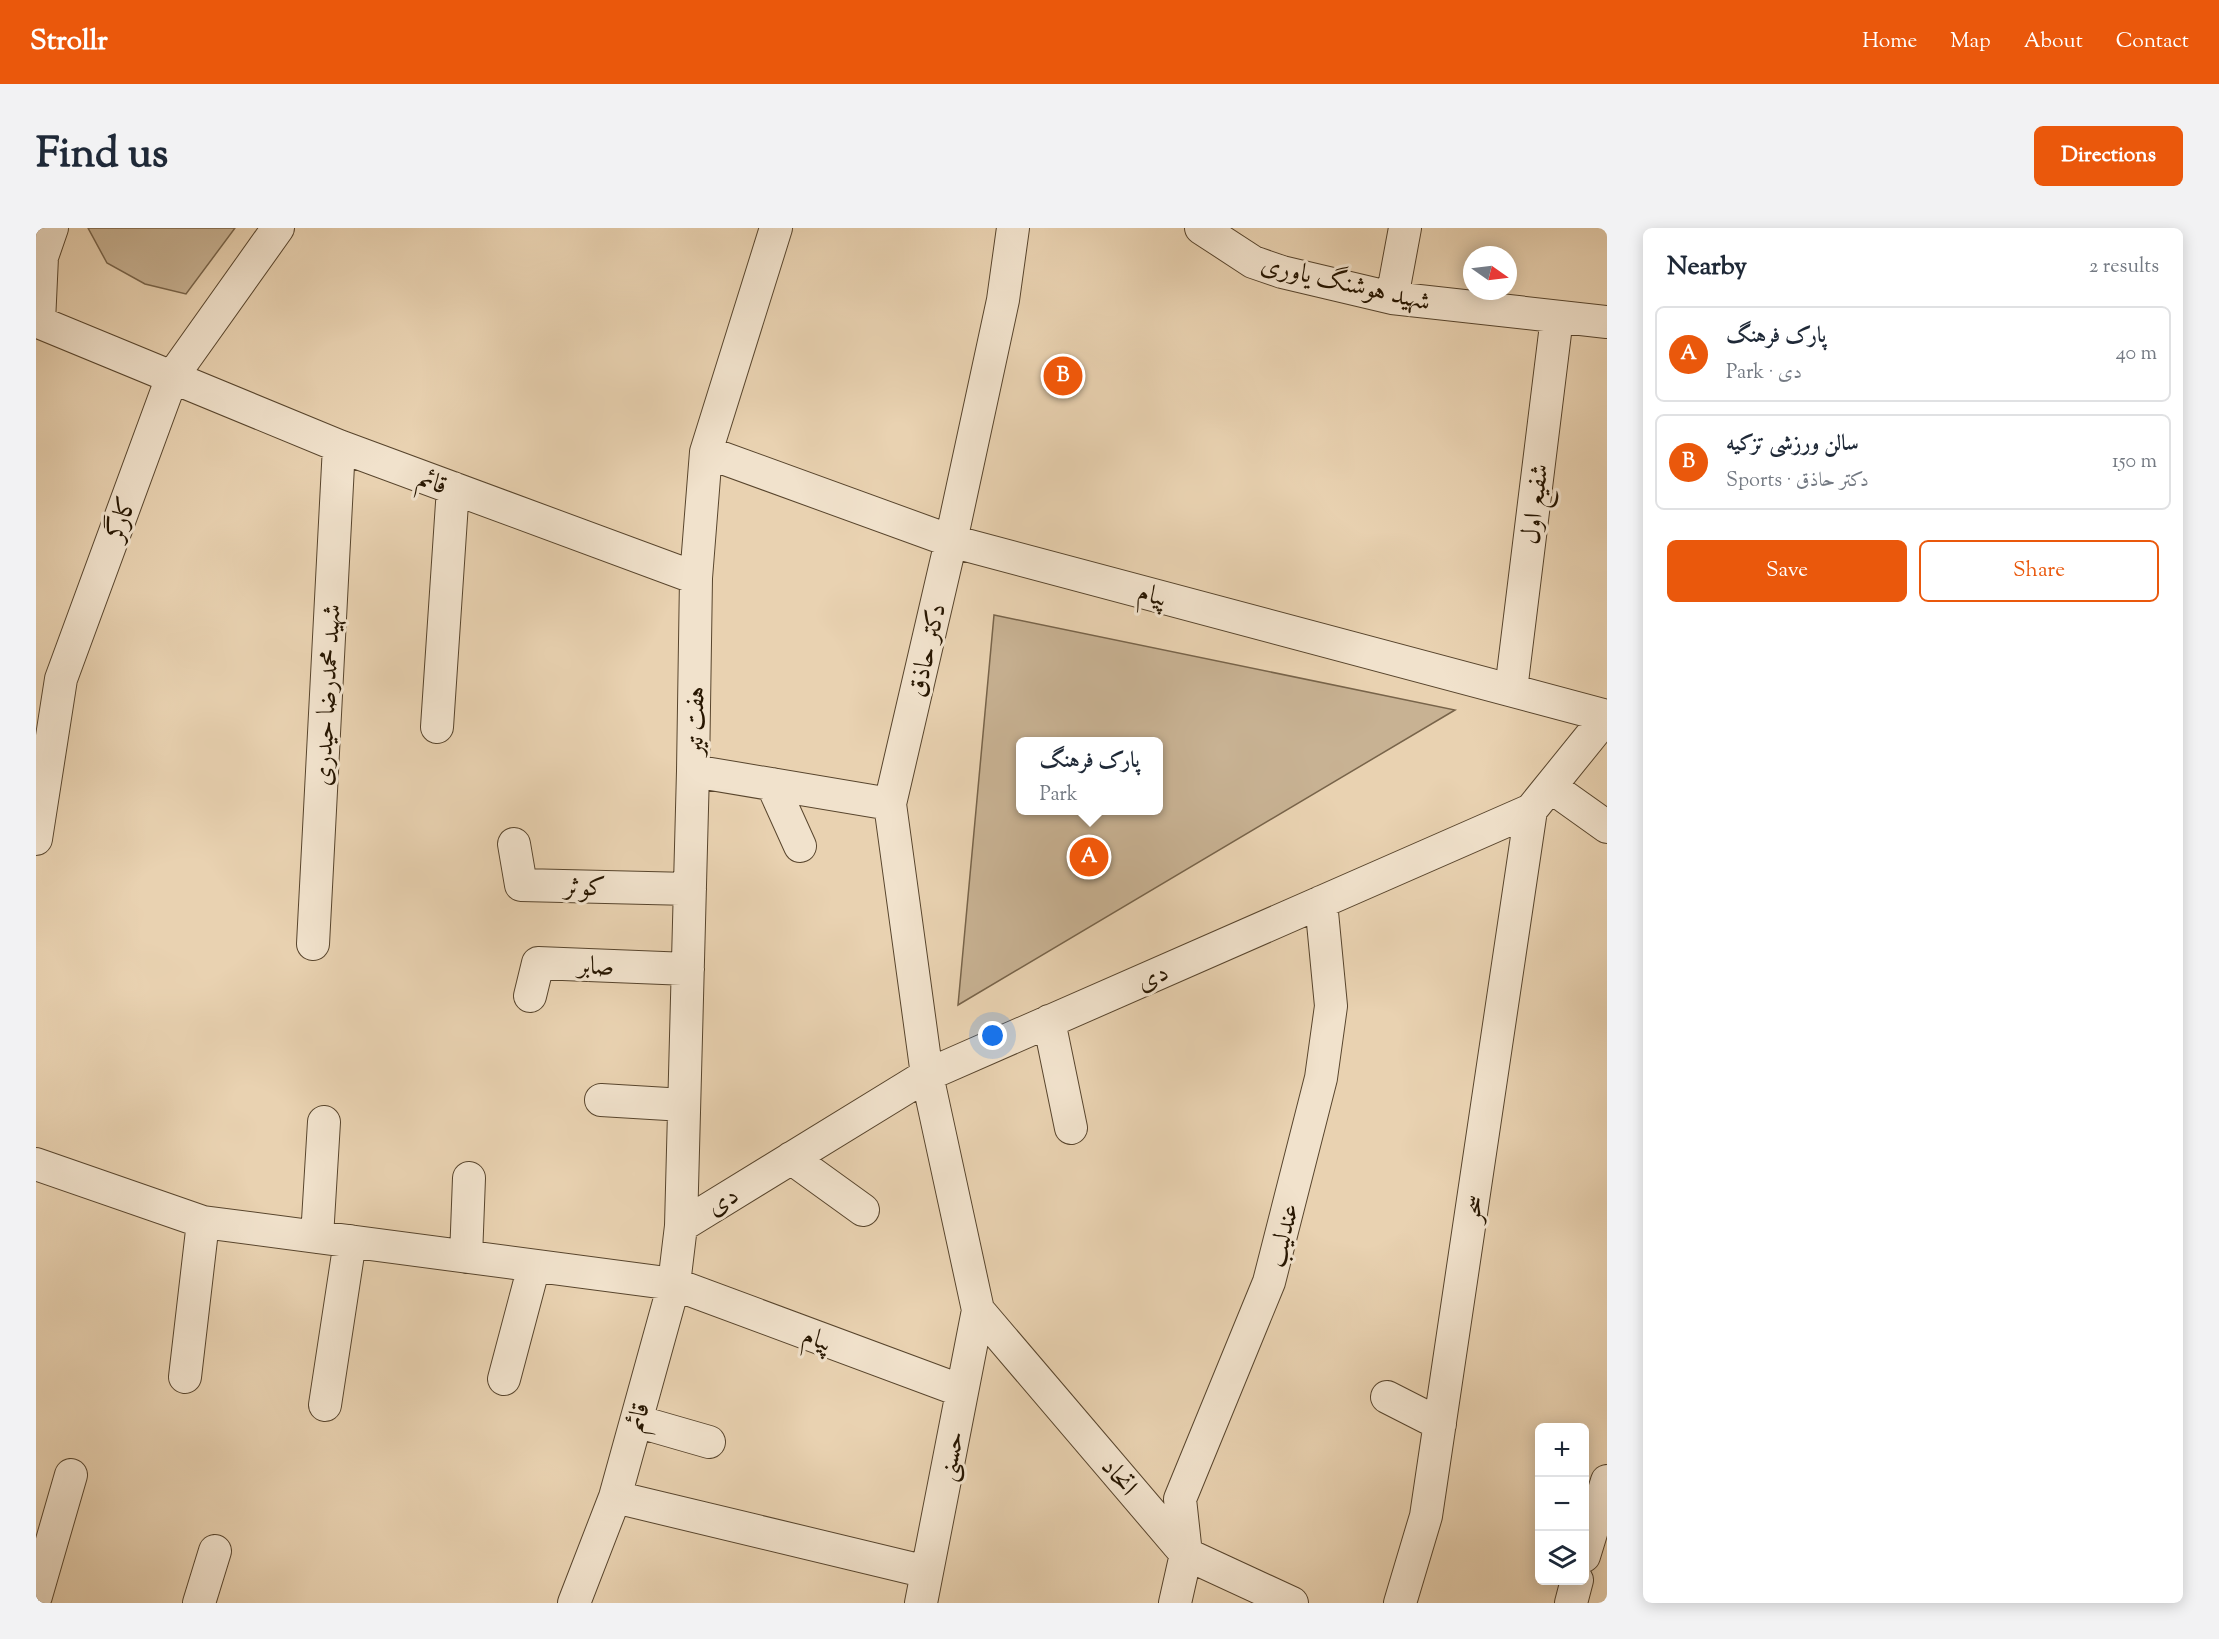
<!DOCTYPE html>
<meta charset="utf-8">
<style>
body{margin:0;font-family:"Sorts Mill Goudy",Amiri,serif;background:#f2f2f3;color:#1f2937}
.controls{position:absolute;right:18px;bottom:18px;display:grid;overflow:hidden;border-radius:9px;box-shadow:0 3px 15px #0003}
.controls button{width:54px;height:54px;display:grid;place-items:center;padding:0;border:0;border-bottom:2px solid #e0e1e3;background:#fff;color:#1f2937;font:30px sans-serif}
.compass{position:absolute;left:1427px;top:18px;width:54px;height:54px;border-radius:50%;background:#fff;box-shadow:0 3px 15px #0003;rotate:104deg}
.you{position:absolute;left:957px;top:808px;width:21px;height:21px;margin:-15px;border:4px solid #fff;border-radius:50%;background:#1a73e8;box-shadow:0 0 0 9px #1a73e833}
.badge{display:grid;place-items:center;width:39px;height:39px;border-radius:50%;background:#ea580c;color:#fff;font-size:20px;font-weight:700}
.pin{position:absolute;translate:-50% -50%;border:3px solid #fff;box-shadow:0 2px 6px #0006}
.popup{position:absolute;left:980px;top:509px;width:147px;height:78px;box-sizing:border-box;display:grid;place-content:center;border-radius:9px;background:#fff;filter:drop-shadow(0 2px 4px #0005);font-size:20px;white-space:nowrap;color:#747a83}
.popup b{font-size:22px;color:#1f2937}
.popup::after{content:'';position:absolute;left:50%;top:100%;margin-left:-12px;border:12px solid transparent;border-top-color:#fff}
.list{margin:0;padding:0;list-style:none}
h2{display:flex;justify-content:space-between;align-items:center;height:78px;margin:0;padding:0 24px;font-size:26px}
h2 small{font-size:20px;font-weight:400;color:#747a83}
.list li{display:grid;grid-template-columns:39px 1fr auto;gap:18px;align-items:center;box-sizing:border-box;height:96px;margin:0 12px 12px;padding:0 12px;border:2px solid #e0e1e3;border-radius:9px}
.list b{display:block;font-size:22px;white-space:nowrap}
.list p{margin:0;font-size:20px;white-space:nowrap;color:#747a83}
.list em{font-size:20px;font-style:normal;color:#747a83}
.actions{display:flex;gap:12px;padding:18px 24px}
.actions a{flex:1;padding:14px 0;border:2px solid #ea580c;border-radius:9px;text-align:center;font-size:21px;color:#ea580c}
.actions .main{background:#ea580c;color:#fff}
.icon{flex:none;width:33px;height:33px;fill:none;stroke:currentColor;stroke-width:2;stroke-linecap:round;stroke-linejoin:round}
.map{position:relative;flex:none;width:1571px;height:1375px;overflow:hidden;border-radius:9px}
header{display:flex;align-items:center;gap:36px;box-sizing:border-box;height:84px;padding:0 30px;background:#ea580c;color:#fff}
header strong{font-size:28px}
nav{display:flex;gap:33px;margin-inline-start:auto;font-size:21px}
.intro{display:flex;align-items:center;justify-content:space-between;box-sizing:border-box;height:144px;padding:0 36px}
h1{margin:0;font-size:42px}
.button{padding:15px 27px;border-radius:9px;background:#ea580c;color:#fff;font-size:21px;font-weight:700}
main{display:flex;gap:36px;padding:0 36px}
aside{flex:1;background:#fff;border-radius:9px;box-shadow:0 3px 15px #0003}
.map>svg:first-child{display:block}
</style>
<header>
<strong>Strollr</strong>
<nav><a>Home</a><a>Map</a><a>About</a><a>Contact</a></nav>
</header>
<div class="intro"><h1>Find us</h1><a class="button">Directions</a></div>
<main>
<div class="map">
<svg width="1571" height="1375" viewBox="0 0 1571 1375">
<rect width="100%" height="100%" fill="#e9d2b1"/>
<filter id="stains"><feTurbulence type="fractalNoise" baseFrequency=".00333" numOctaves="4"/><feColorMatrix values="0 0 0 0 .2 0 0 0 0 .09 0 0 0 0 .02 0 0 0 .5 -.17"/></filter>
<radialGradient id="worn" r=".72"><stop offset=".6" stop-color="#630" stop-opacity="0"/><stop offset="1" stop-color="#630" stop-opacity=".3"/></radialGradient>
<path fill="#c8b293" stroke="#78644a" stroke-width="1.5" fill-rule="evenodd" d="M52 0H199L150 66 109 56 71 35Z
M958 387 1419 482 922 777ZM984 514H1122V582H984Z"/>
<g fill="none" stroke-linecap="round" stroke-linejoin="round">
<defs>
<path id="minor" d="M1165 0 1217 34 1246 44 1356 70 1571 94
M1356 70 1369 0
M0 93 303 218 660 350
M3 94 6 29 16 0
M670 224 915 313 1571 488
M1475 462 1521 89
M401 499 417 260
M657 543 854 576
M736 556 764 618
M1515 559 1571 599
M0 611 25 451 136 149 242 0
M478 616 485 657 654 661
M277 716 303 218
M494 768 502 735 652 741
M1013 793 1035 900
M565 872 648 877
M755 930 827 982
M0 936 167 994 638 1056 926 1163
M645 998 891 847 1495 582 1571 488
M281 1009 288 894
M430 1029 433 950
M942 1082 1150 1326 1256 1375
M149 1149 167 994
M468 1151 498 1038
M1351 1169 1404 1196
M289 1177 314 1013
M600 1193 673 1214
M579 1269 891 1344
M1548 1328 1571 1253
M0 1368 35 1247
M163 1375 179 1323
M538 1375 579 1269 638 1056 645 998 657 543 660 350 670 224 740 0
M885 1375 942 1082 891 847 854 576 915 313 967 72 977 0
M1139 1375 1150 1326 1144 1271 1233 1054 1285 850 1295 778 1285 674
M1364 1375 1390 1288 1495 582
M1535 1375 1541 1352"/>
</defs>
<use href="#minor" stroke="#58452d" stroke-width="34"/>
<use href="#minor" stroke="#f1e2cc" stroke-width="32"/>
</g>
<g text-anchor="middle" stroke-width="6" stroke-linejoin="round" paint-order="stroke">
<g font-size="26" fill="#271601" stroke="#f1e2cc">
<text transform="translate(1310 54) rotate(13)" y="9">شهید هوشنگ یاوری</text>
<text transform="translate(397 253) rotate(20)" y="9">قائم</text>
<text transform="translate(1498 276) rotate(-83)" y="9">شفیع اول</text>
<text transform="translate(84 290) rotate(-70)" y="9">کارگر</text>
<text transform="translate(1117 366) rotate(15)" y="9">پیام</text>
<text transform="translate(890 422) rotate(-77)" y="9">دکتر حاذق</text>
<text transform="translate(290 467) rotate(-87)" y="9">شهید محمدرضا حیدری</text>
<text transform="translate(658 493) rotate(-89)" y="9">هفت تیر</text>
<text transform="translate(549 658) rotate(1)" y="9">کوثر</text>
<text transform="translate(560 737) rotate(2)" y="9">صابر</text>
<text transform="translate(1116 748) rotate(-24)" y="9">دی</text>
<text transform="translate(686 972) rotate(-31)" y="9">دی</text>
<text transform="translate(1436 980) rotate(-82)" y="9">سحر</text>
<text transform="translate(1246 1007) rotate(-76)" y="9">عندلیب</text>
<text transform="translate(782 1110) rotate(20)" y="9">پیام</text>
<text transform="translate(601 1189) rotate(-75)" y="9">قائم</text>
<text transform="translate(914 1228) rotate(-79)" y="9">حسنی</text>
<text transform="translate(1084 1248) rotate(50)" y="9">اتحاد</text>
</g>
</g>
<rect width="100%" height="100%" filter="url(#stains)"/>
<rect width="100%" height="100%" fill="url(#worn)"/>
</svg>
<div class="controls">
<button>+</button>
<button>−</button>
<button><svg class="icon" aria-label="layers" viewBox="0 0 24 24"><path d="M12 4l9 5-9 5-9-5zM3 14l9 5 9-5"/></svg></button>
</div>
<svg class="compass" viewBox="-18 -18 36 36"><path d="M0-13l5 13h-10z" fill="#e53935"/><path d="M0 13l5-13h-10z" fill="#747a83"/></svg>
<div class="you"></div>
<div class="pin badge" style="left:1053px;top:629px">A</div>
<div class="popup"><b>پارک فرهنگ</b>Park</div>
<div class="pin badge" style="left:1027px;top:148px">B</div>
</div>
<aside>
<h2>Nearby<small>2 results</small></h2>
<ul class="list">
<li><span class="badge">A</span><div><b>پارک فرهنگ</b><p>Park · دی</p></div><em>40 m</em></li>
<li><span class="badge">B</span><div><b>سالن ورزشی تزکیه</b><p>Sports · دکتر حاذق</p></div><em>150 m</em></li>
</ul>
<div class="actions"><a class="main">Save</a><a>Share</a></div>
</aside>
</main>
